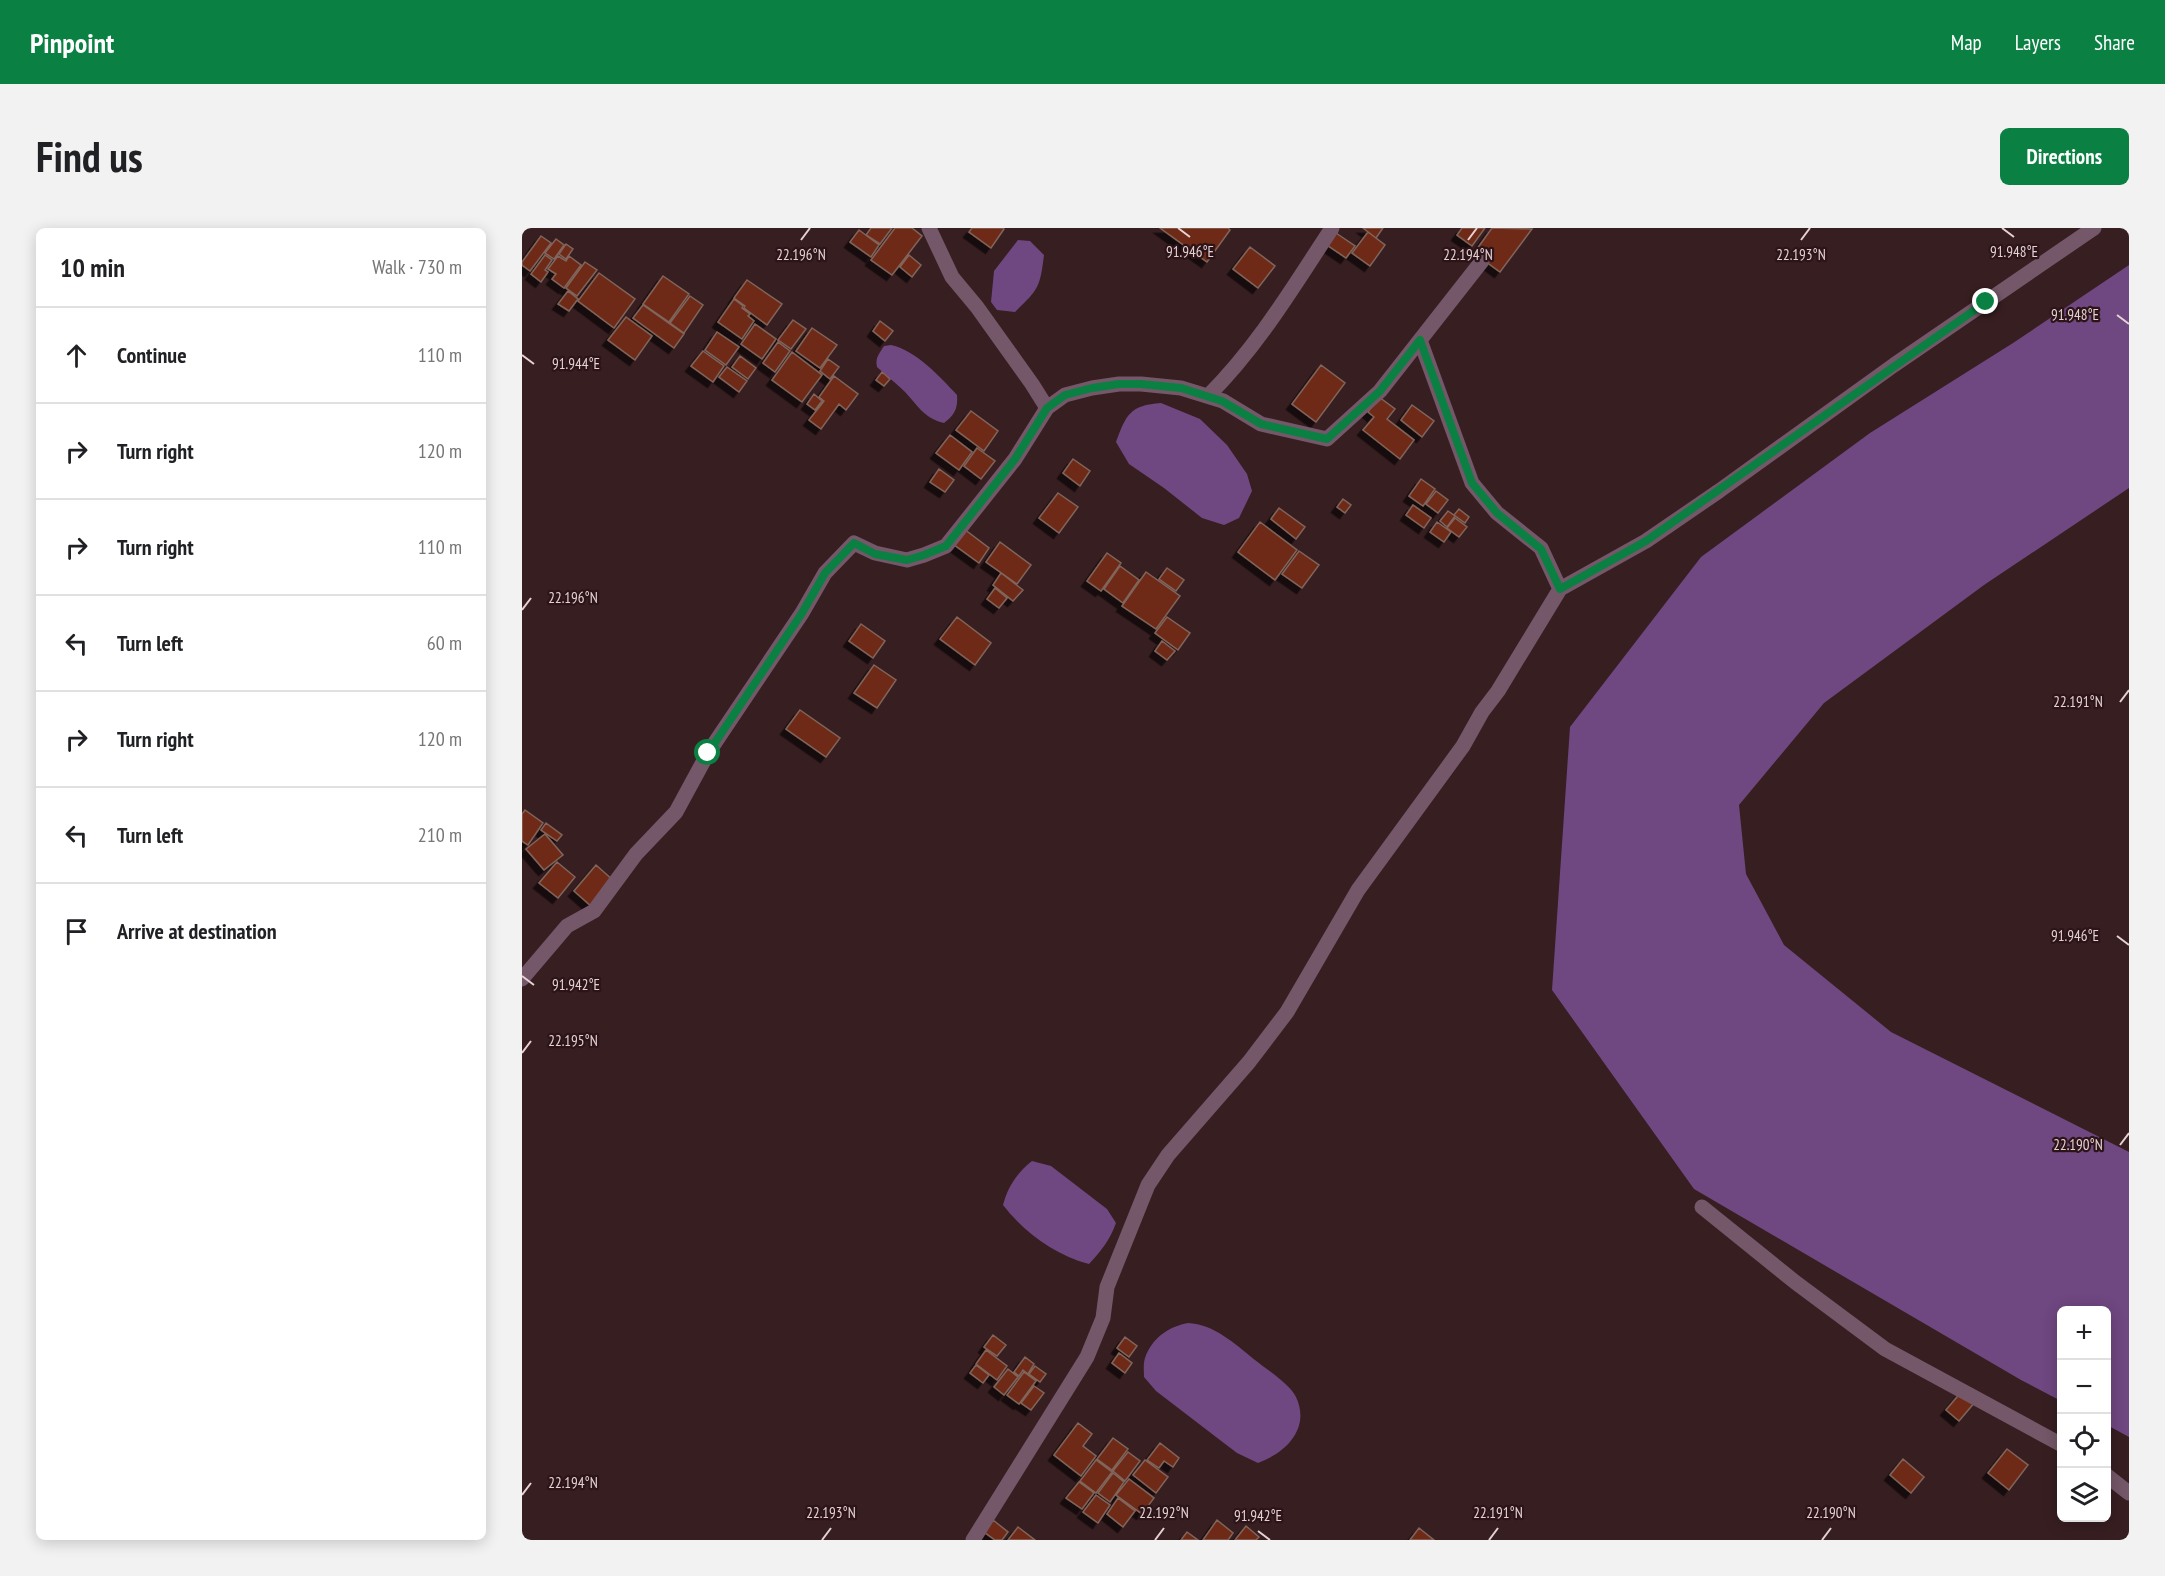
<!DOCTYPE html>
<meta charset="utf-8">
<style>
body{margin:0;font-family:"PT Sans Narrow",sans-serif;background:#f2f2f2;color:#202124}
.controls{position:absolute;right:18px;bottom:18px;display:grid;overflow:hidden;border-radius:9px;box-shadow:0 3px 15px #0003}
.controls button{width:54px;height:54px;display:grid;place-items:center;padding:0;border:0;border-bottom:2px solid #e0e0e0;background:#fff;color:#202124;font:30px sans-serif}
.stop{position:absolute;width:18px;height:18px;margin:-14px;border:4px solid #0b8043;border-radius:50%;background:#fff}
.stop.end{background:#0b8043;border-color:#fff;box-shadow:0 2px 6px #0008}
.list{margin:0;padding:0;list-style:none}
h2{display:flex;justify-content:space-between;align-items:center;height:78px;margin:0;padding:0 24px;font-size:26px}
h2 small{font-size:20px;font-weight:400;color:#757577}
.list li{display:grid;grid-template-columns:39px 1fr auto;gap:18px;align-items:center;box-sizing:border-box;height:96px;padding:0 24px;border-top:2px solid #e0e0e0}
.list b{display:block;font-size:22px;white-space:nowrap}
.list em{font-size:20px;font-style:normal;color:#757577}
.icon{flex:none;width:33px;height:33px;fill:none;stroke:currentColor;stroke-width:2;stroke-linecap:round;stroke-linejoin:round}
.map{position:relative;flex:none;width:1607px;height:1312px;overflow:hidden;border-radius:9px}
header{display:flex;align-items:center;gap:36px;box-sizing:border-box;height:84px;padding:0 30px;background:#0b8043;color:#fff}
header strong{font-size:28px}
nav{display:flex;gap:33px;margin-inline-start:auto;font-size:21px}
.intro{display:flex;align-items:center;justify-content:space-between;box-sizing:border-box;height:144px;padding:0 36px}
h1{margin:0;font-size:42px}
.button{padding:15px 27px;border-radius:9px;background:#0b8043;color:#fff;font-size:21px;font-weight:700}
main{display:flex;gap:36px;padding:0 36px}
aside{flex:1;background:#fff;border-radius:9px;box-shadow:0 3px 15px #0003}
.map>svg:first-child{display:block}
</style>
<header>
<strong>Pinpoint</strong>
<nav><a>Map</a><a>Layers</a><a>Share</a></nav>
</header>
<div class="intro"><h1>Find us</h1><a class="button">Directions</a></div>
<main>
<aside>
<h2>10 min<small>Walk · 730 m</small></h2>
<ul class="list">
<li><svg class="icon" aria-label="ahead" viewBox="0 0 24 24"><path d="M12 20V5M6 11l6-6 6 6"/></svg><div><b>Continue</b></div><em>110 m</em></li>
<li><svg class="icon" aria-label="right" viewBox="0 0 24 24"><path d="M7 20v-9h11M14 6l5 5-5 5"/></svg><div><b>Turn right</b></div><em>120 m</em></li>
<li><svg class="icon" aria-label="right" viewBox="0 0 24 24"><path d="M7 20v-9h11M14 6l5 5-5 5"/></svg><div><b>Turn right</b></div><em>110 m</em></li>
<li><svg class="icon" aria-label="left" viewBox="0 0 24 24"><path d="M17 20v-9H6M10 6l-5 5 5 5"/></svg><div><b>Turn left</b></div><em>60 m</em></li>
<li><svg class="icon" aria-label="right" viewBox="0 0 24 24"><path d="M7 20v-9h11M14 6l5 5-5 5"/></svg><div><b>Turn right</b></div><em>120 m</em></li>
<li><svg class="icon" aria-label="left" viewBox="0 0 24 24"><path d="M17 20v-9H6M10 6l-5 5 5 5"/></svg><div><b>Turn left</b></div><em>210 m</em></li>
<li><svg class="icon" aria-label="arrive" viewBox="0 0 24 24"><path d="M6 21V4h12l-3 4 3 4H6"/></svg><div><b>Arrive at destination</b></div></li>
</ul>
</aside>
<div class="map">
<svg width="1607" height="1312" viewBox="0 0 1607 1312">
<defs>
<filter id="shadow"><feDropShadow dx="-5.5" dy="5.5" stdDeviation="0" flood-color="#0009"/></filter>
</defs>
<rect width="100%" height="100%" fill="#371e21"/>
<path fill="#6f4781" d="M496 12 508 13 522 27C518 59 517 61 493 84L475 82 469 74 472 43Z
M1607 37V260L1462 357 1302 475 1217 577 1224 646 1262 717 1369 804 1607 924V1209L1585 1197 1584 1082H1540L1539 1173 1499 1152 1172 961 1030 762 1048 499 1179 329 1348 205 1491 115Z
M369 117C395 123 417 148 435 167 436 180 433 187 422 195 401 190 395 176 381 162 373 154 363 147 355 139 353 130 357 126 362 118Z
M639 175 678 191 705 217 725 246 730 263 717 290 702 297 680 290 642 260 607 236 594 214C604 187 608 177 639 175Z
M510 933 529 938 585 981 594 995C588 1012 579 1023 567 1036 533 1027 502 1004 481 977 486 958 495 945 510 933Z
M666 1095C692 1096 713 1116 733 1132 744 1141 768 1156 774 1169 789 1201 763 1225 736 1235L715 1225 694 1209 634 1163 622 1149C622 1144 621 1136 623 1130 630 1110 646 1099 666 1095Z"/>
<path fill="#6e2a15" stroke="#81655c" stroke-width="1.5" filter="url(#shadow)" d="M349 0H370L358 16 344 7Z
M373 0H390L400 8 370 47 349 32Z
M450 0H481L482 1 469 20 447 4Z
M638 0H706L708 2 685 34Z
M841 0H861L854 10Z
M940 0H963L950 18 935 7Z
M970 0 1010 1 978 44 952 25Z
M337 2 357 17 349 29 328 14Z
M846 4 863 17 848 38 830 25Z
M814 5 833 18 824 30 805 17Z
M19 8 29 15 8 43 0 37V34Z
M34 11 42 17 32 31 23 25Z
M44 16 51 21 44 31 37 26Z
M728 19 753 38 736 60 711 41Z
M23 27 30 32 23 42 26 44 19 54 9 46Z
M387 27 399 37 390 49 378 39Z
M36 28 44 33 47 28 59 37 42 60 30 51 34 46 26 41Z
M63 34 75 42 55 68 44 60Z
M77 45 113 71 92 100 56 73Z
M141 48 167 66 147 94 121 76Z
M225 52 260 76 245 97 222 80 223 78 212 70Z
M46 63 56 71 47 83 36 76Z
M168 68 181 77 162 105 148 95Z
M212 71 221 78 220 80 228 86 226 88 232 93 220 111 196 94Z
M121 77 162 106 152 120 111 90Z
M104 89 130 108 113 132 86 112Z
M271 92 284 101 269 121 256 112Z
M358 93 371 103 363 113 351 103Z
M233 96 254 111 240 131 219 116Z
M290 100 315 117 298 140 274 123Z
M195 104 217 119 204 137 183 122Z
M256 114 268 123 253 144 241 135Z
M181 123 202 138 191 154 169 138Z
M270 124 300 147 280 174 250 152Z
M218 128 234 140 226 151 210 139Z
M306 131 317 139 308 151 298 143Z
M799 137 823 155 794 194 770 176Z
M205 139 225 153 217 164 197 149Z
M360 144 368 151 362 158 354 152Z
M312 148 336 166 324 182 317 176 299 201 287 192 302 173 297 169Z
M292 166 300 173 293 182 285 176Z
M857 169 873 181 865 191 892 212 878 231 841 202 852 189 846 184Z
M890 177 912 193 900 209 879 192Z
M449 183 476 203 462 223 434 202Z
M428 207 450 224 437 242 414 225Z
M455 220 473 233 459 251 442 238Z
M551 231 568 243 558 258 541 245Z
M417 241 432 252 423 264 408 254Z
M899 251 913 261 901 278 887 268Z
M914 263 926 272 916 285 904 276Z
M536 265 556 279 537 305 517 290Z
M821 271 829 277 823 285 815 279Z
M891 277 909 290 902 300 884 287Z
M757 280 783 299 774 311 749 291Z
M937 281 947 289 943 295 932 287Z
M926 283 933 288 925 299 918 293Z
M933 290 945 299 937 309 925 300Z
M738 294 775 322 753 352 716 324Z
M915 294 929 304 922 314 908 304Z
M442 301 467 320 457 335 431 316Z
M478 314 509 337 495 356 464 334Z
M777 323 797 337 780 360 760 346Z
M585 325 599 335 579 363 565 353Z
M598 338 617 352 601 375 582 361Z
M645 340 662 352 654 363 637 351Z
M624 344 658 368 634 401 600 378Z
M479 345 501 362 491 373 471 357Z
M473 360 485 370 477 380 465 371Z
M435 389 469 415 453 437 418 411Z
M645 389 668 405 656 422 633 405Z
M339 396 363 413 351 430 327 413Z
M640 413 653 423 645 432 633 423Z
M352 437 374 452 355 480 332 465Z
M278 482 318 510 304 529 264 501Z
M3 582 21 595 6 617 0 613V586Z
M24 595 40 607 35 613 19 602Z
M23 606 41 627 22 642 4 621Z
M35 634 53 649 36 670 17 655Z
M74 637 92 653 70 679 52 663Z
M471 1107 484 1117 475 1128 462 1119Z
M603 1109 615 1118 607 1129 595 1120Z
M464 1122 485 1138 475 1152 454 1136Z
M597 1125 610 1135 603 1145 590 1135Z
M503 1129 512 1136 506 1146 501 1142 497 1148 492 1144Z
M454 1137 467 1147 461 1155 448 1145Z
M513 1138 524 1146 518 1154 507 1146Z
M486 1141 496 1149 482 1167 472 1159Z
M502 1144 514 1153 497 1176 485 1167Z
M512 1158 522 1165 509 1182 499 1175Z
M1440 1163 1453 1174 1437 1193 1424 1182Z
M556 1195 570 1206 561 1218 574 1228 559 1248 532 1227Z
M591 1210 606 1221 590 1242 575 1231Z
M638 1215 657 1230 651 1239 642 1233 637 1240 625 1232Z
M1485 1221 1506 1237 1487 1262 1466 1245Z
M606 1224 618 1233 603 1253 591 1243Z
M1381 1231 1402 1249 1389 1265 1368 1247Z
M574 1232 590 1244 574 1265 558 1253Z
M623 1232 646 1249 634 1265 611 1247Z
M591 1245 602 1254 588 1274 576 1265Z
M607 1251 632 1270 620 1286 594 1267Z
M557 1254 572 1265 560 1281 544 1270Z
M574 1267 588 1277 576 1295 561 1284Z
M596 1270 613 1283 601 1299 585 1286Z
M471 1292 486 1304 480 1312H473L462 1304Z
M695 1292 711 1305 706 1312H681Z
M724 1298 737 1309 734 1312H713Z
M496 1299 513 1312H486Z
M897 1300 912 1312H888Z
M665 1304 676 1312H659Z"/>
<g fill="none" stroke-linecap="round" stroke-linejoin="round">
<path stroke="#745768" stroke-width="15" d="M407 0 430 49 455 79 510 156 525 180
M686 168C737 117 771 59 810 0
M1038 361 1124 313 1197 263 1372 137 1572 0
M0 751 45 698 72 683 114 626 154 584 186 525 280 385 303 345 332 315 353 325 385 332 402 327 424 318 493 231 525 180 543 167 570 160 597 156H619L659 160 701 173 739 196 805 211 858 163 960 33
M1180 979 1273 1054 1363 1121 1540 1217
M1584 1247 1607 1265
M451 1312 565 1129 581 1090 585 1059 626 957 646 927 727 834 765 784 836 662 941 518 960 484 976 463 1038 361 1019 320 975 285 950 255 898 112"/>
</g>
<g fill="none" stroke-linecap="round" stroke-linejoin="round">
<path stroke="#0b8043" stroke-width="8" d="M186 525 280 385 303 345 332 315 353 326 385 332 402 327 424 318 493 231 525 180 543 167 570 160 597 156H619L659 160 700 173 739 196 805 211 858 163 898 112 950 255 975 285 1019 321 1038 361 1124 313 1464 74"/>
</g>
<path fill="none" stroke="#e4d2d4" stroke-width="2" d="M656 0 668 9M1480 0 1492 9M279 12 288 0M946 12 955 0M1279 12 1288 0M1595 87 1607 96M0 127 12 136M0 382 9 370M1598 474 1607 462M1595 708 1607 717M0 748 12 757M0 825 9 813M1598 917 1607 905M0 1267 9 1255M736 1303 748 1312M300 1312 309 1300M633 1312 642 1300M967 1312 976 1300M1300 1312 1309 1300"/>
<g font-size="15" text-anchor="middle" fill="#e4d2d4" stroke="#2c1418" stroke-width="4.5" stroke-linejoin="round" paint-order="stroke">
<text x="668" y="29">91.946°E</text>
<text x="1492" y="29">91.948°E</text>
<text x="279" y="32">22.196°N</text>
<text x="946" y="32">22.194°N</text>
<text x="1279" y="32">22.193°N</text>
<text x="1553" y="92">91.948°E</text>
<text x="54" y="141">91.944°E</text>
<text x="51" y="375">22.196°N</text>
<text x="1556" y="479">22.191°N</text>
<text x="1553" y="713">91.946°E</text>
<text x="54" y="762">91.942°E</text>
<text x="51" y="818">22.195°N</text>
<text x="1556" y="922">22.190°N</text>
<text x="51" y="1260">22.194°N</text>
<text x="309" y="1290">22.193°N</text>
<text x="642" y="1290">22.192°N</text>
<text x="976" y="1290">22.191°N</text>
<text x="1309" y="1290">22.190°N</text>
<text x="736" y="1293">91.942°E</text>
</g>
</svg>
<div class="controls">
<button>+</button>
<button>−</button>
<button><svg class="icon" aria-label="locate" viewBox="0 0 24 24"><circle cx="12" cy="12" r="6"/><path d="M12 2v4M12 18v4M2 12h4M18 12h4"/></svg></button>
<button><svg class="icon" aria-label="layers" viewBox="0 0 24 24"><path d="M12 4l9 5-9 5-9-5zM3 14l9 5 9-5"/></svg></button>
</div>
<div class="stop" style="left:186px;top:525px"></div>
<div class="stop end" style="left:1464px;top:74px"></div>
</div>
</main>
